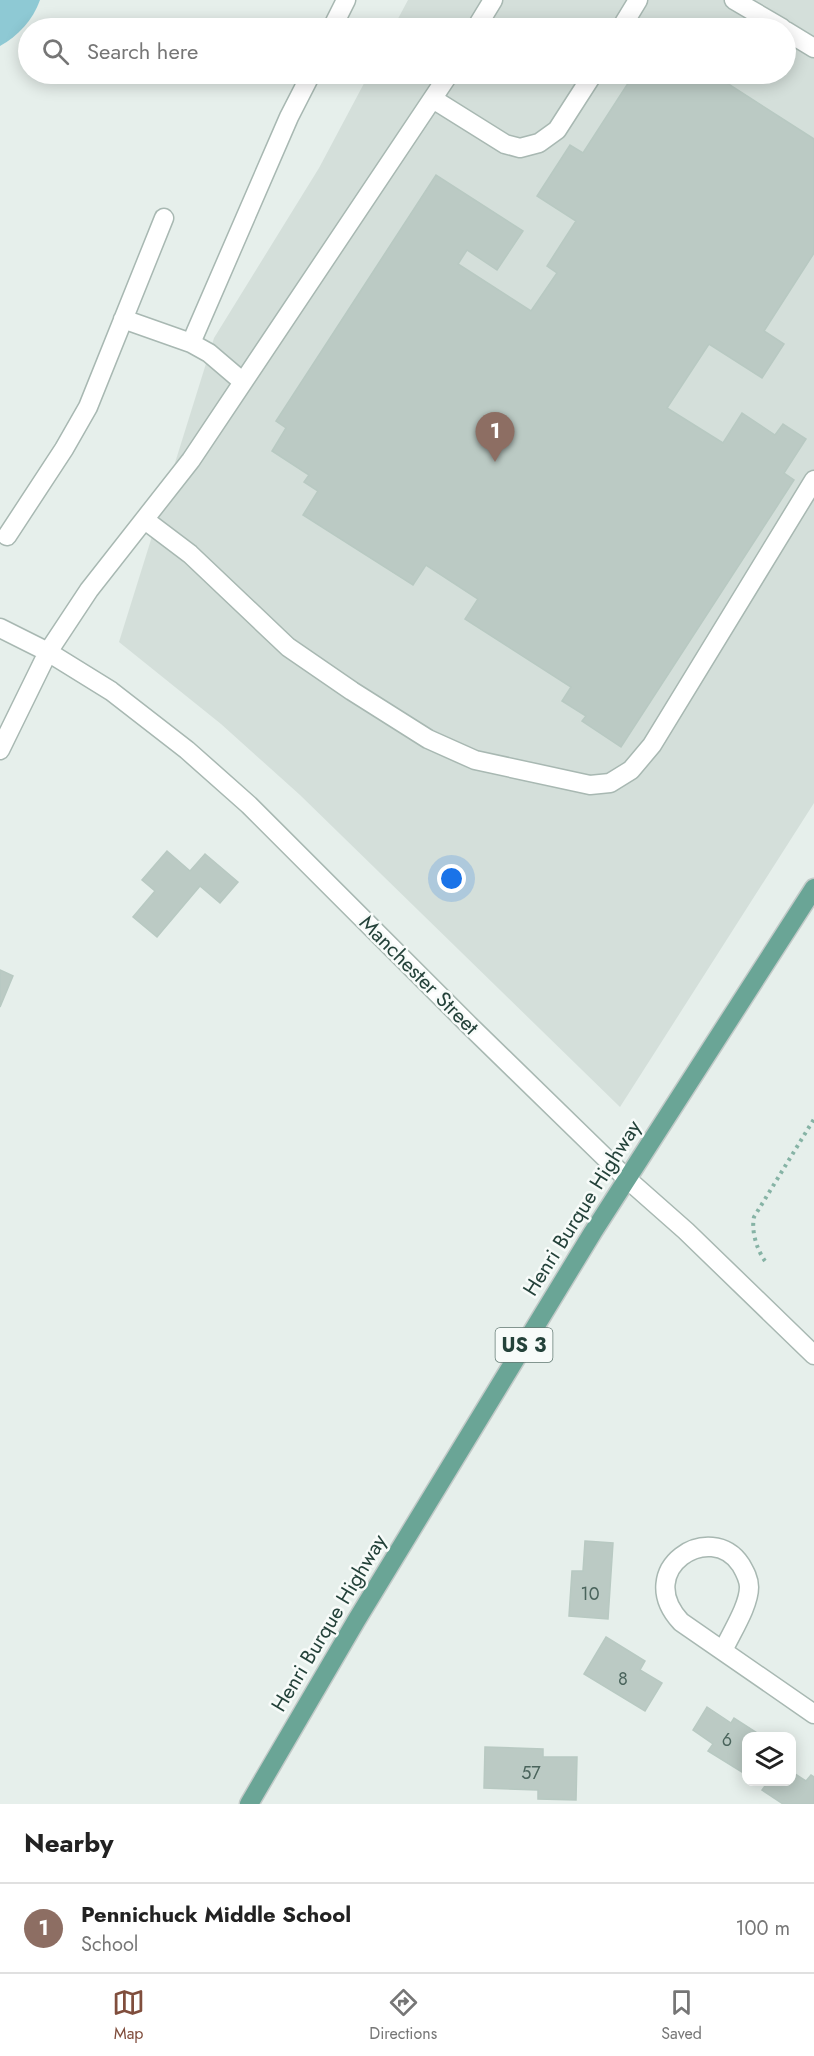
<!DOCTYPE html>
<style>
body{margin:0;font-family:Jost,sans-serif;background:#f6f6f6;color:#222}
.controls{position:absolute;right:18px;bottom:18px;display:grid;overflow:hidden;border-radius:12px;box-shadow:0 3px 15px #0003}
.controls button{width:54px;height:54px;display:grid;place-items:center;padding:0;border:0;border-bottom:2px solid #e0e0e0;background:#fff;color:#222;font:30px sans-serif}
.you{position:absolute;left:452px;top:879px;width:21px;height:21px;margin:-15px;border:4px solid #fff;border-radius:50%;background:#1a73e8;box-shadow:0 0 0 9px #1a73e833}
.badge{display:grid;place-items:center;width:39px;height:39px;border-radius:50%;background:#804e3d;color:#fff;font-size:20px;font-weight:700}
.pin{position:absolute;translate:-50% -50px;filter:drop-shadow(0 2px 3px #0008)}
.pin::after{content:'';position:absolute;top:32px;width:21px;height:18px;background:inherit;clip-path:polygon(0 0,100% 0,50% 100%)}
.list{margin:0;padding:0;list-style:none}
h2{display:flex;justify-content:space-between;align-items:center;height:78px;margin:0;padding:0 24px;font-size:26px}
h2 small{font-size:20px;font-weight:400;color:#767676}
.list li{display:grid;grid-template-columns:39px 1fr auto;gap:18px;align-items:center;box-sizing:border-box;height:90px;padding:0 24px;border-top:2px solid #e0e0e0}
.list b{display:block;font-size:22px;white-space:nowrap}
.list p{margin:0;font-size:20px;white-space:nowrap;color:#767676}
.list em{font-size:20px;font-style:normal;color:#767676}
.icon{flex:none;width:33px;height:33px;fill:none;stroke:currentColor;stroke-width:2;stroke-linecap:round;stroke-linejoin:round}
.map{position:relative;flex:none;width:814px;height:1804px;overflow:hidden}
.search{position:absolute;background:#fff;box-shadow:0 3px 15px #0003;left:18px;right:18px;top:18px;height:66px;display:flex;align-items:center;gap:15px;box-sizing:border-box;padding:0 21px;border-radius:33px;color:#767676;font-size:22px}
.sheet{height:168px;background:#fff}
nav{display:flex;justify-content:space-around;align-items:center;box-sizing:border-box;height:84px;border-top:2px solid #e0e0e0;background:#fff;font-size:16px;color:#767676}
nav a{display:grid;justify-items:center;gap:3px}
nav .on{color:#804e3d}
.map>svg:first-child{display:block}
</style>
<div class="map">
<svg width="814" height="1804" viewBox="0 0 814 1804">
<rect width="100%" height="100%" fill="#e6efeb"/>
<path fill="#d4dfda" d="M408 0H814V803L620 1107 300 795 221 724 119 642 214 338 319 168 369 74H786V28H393Z"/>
<path fill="#8ec9d4" d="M0 0H40C33 20 18 36 0 46Z"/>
<path fill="#bbcac4" stroke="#b8c9c2" stroke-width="1.5" d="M634 74H713L814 139V253L764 331 784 344 762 378 709 344 667 408 723 443 742 413 775 435 783 424 806 439 784 473 794 480 621 747 582 721 586 716 562 701 571 687 465 619 478 599 426 565 413 585 303 515 318 491 304 482 309 475 272 451 286 428 276 421 436 175 523 231 497 270 467 250 458 264 531 311 557 273 547 266 576 221 537 196 570 145 583 153Z
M167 851 190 871 205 854 238 882 220 903 200 886 157 937 133 917 155 891 142 880Z
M0 970 13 976 0 1007Z
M585 1541 613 1543 608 1619 569 1616 572 1571H583Z
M606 1637 645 1661 640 1670 662 1683 645 1711 584 1674Z
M707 1707 731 1723 734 1718 762 1736H746V1772L745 1774 708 1751 713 1744 693 1730Z
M485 1747 543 1749V1757H577L576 1800 538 1799V1790L484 1788Z
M792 1772 806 1781 811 1775 814 1777V1804H783L762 1790 768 1782H792Z"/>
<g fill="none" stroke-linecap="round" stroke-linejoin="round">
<defs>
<path id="minor" d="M734 0 782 28
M332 28 346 0
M476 28 493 0
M621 28 638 0
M786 31 814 48
M433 99 505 144 520 148 539 143 557 130 593 74
M123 319 191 343 209 353 243 382
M191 343 289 117 311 74
M145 520 190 554 288 647 352 691 428 739 475 760 590 785 610 783 631 770 652 745 814 480
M7 536 64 449 88 407 164 218
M0 628 48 652 111 691 187 750 249 805 470 1026 626 1178 686 1231 814 1355
M0 750 48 652 89 590 191 460 449 74
M723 1651C731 1633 749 1606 749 1587 749 1579 745 1572 741 1565 711 1519 632 1569 681 1622L814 1714"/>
<path id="major" d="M249 1804 356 1621 593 1232 814 888"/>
</defs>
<use href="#minor" stroke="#a8b8b2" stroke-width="21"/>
<use href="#major" stroke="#c2cac8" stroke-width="21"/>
<path stroke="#86b3a5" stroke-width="4" stroke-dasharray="3 4.5" stroke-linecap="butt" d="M765 1261C757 1250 751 1231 754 1217L814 1119"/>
<use href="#minor" stroke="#fff" stroke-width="18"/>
<use href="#major" stroke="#6aa596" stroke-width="18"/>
</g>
<g text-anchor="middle" stroke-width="5" stroke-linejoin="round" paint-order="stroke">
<g font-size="18" fill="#4a645c">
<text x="590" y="1600">10</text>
<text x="623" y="1685">8</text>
<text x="727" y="1746">6</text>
<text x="531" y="1779">57</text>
</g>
<rect fill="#f7fbf9" stroke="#637a73" stroke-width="1.5" x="495.5" y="1328" width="57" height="34" rx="4.5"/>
<g font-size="20" font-weight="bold" fill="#24423a">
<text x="524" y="1352">US 3</text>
</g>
<g font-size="21" fill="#24423a" stroke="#f7fbf9">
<text transform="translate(419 975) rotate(45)" y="7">Manchester Street</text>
<text transform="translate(582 1208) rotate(-58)" y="7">Henri Burque Highway</text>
<text transform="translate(329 1623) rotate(-59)" y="7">Henri Burque Highway</text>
</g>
</g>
</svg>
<div class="controls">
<button><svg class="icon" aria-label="layers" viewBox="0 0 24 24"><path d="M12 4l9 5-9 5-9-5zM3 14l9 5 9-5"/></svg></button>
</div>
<div class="you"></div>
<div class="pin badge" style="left:495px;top:462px;background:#8d6e63">1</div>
<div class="search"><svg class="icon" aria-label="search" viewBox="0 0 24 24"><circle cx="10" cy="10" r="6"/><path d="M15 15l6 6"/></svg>Search here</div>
</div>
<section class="sheet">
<h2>Nearby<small></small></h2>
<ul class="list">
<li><span class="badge" style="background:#8d6e63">1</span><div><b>Pennichuck Middle School</b><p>School</p></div><em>100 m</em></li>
</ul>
</section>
<nav>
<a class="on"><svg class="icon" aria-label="map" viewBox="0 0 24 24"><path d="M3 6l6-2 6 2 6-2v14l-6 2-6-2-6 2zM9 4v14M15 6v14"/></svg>Map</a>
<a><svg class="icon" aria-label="directions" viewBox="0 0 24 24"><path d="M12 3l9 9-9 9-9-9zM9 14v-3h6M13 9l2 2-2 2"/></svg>Directions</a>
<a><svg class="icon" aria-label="saved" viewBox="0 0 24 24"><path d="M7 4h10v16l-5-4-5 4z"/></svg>Saved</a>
</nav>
